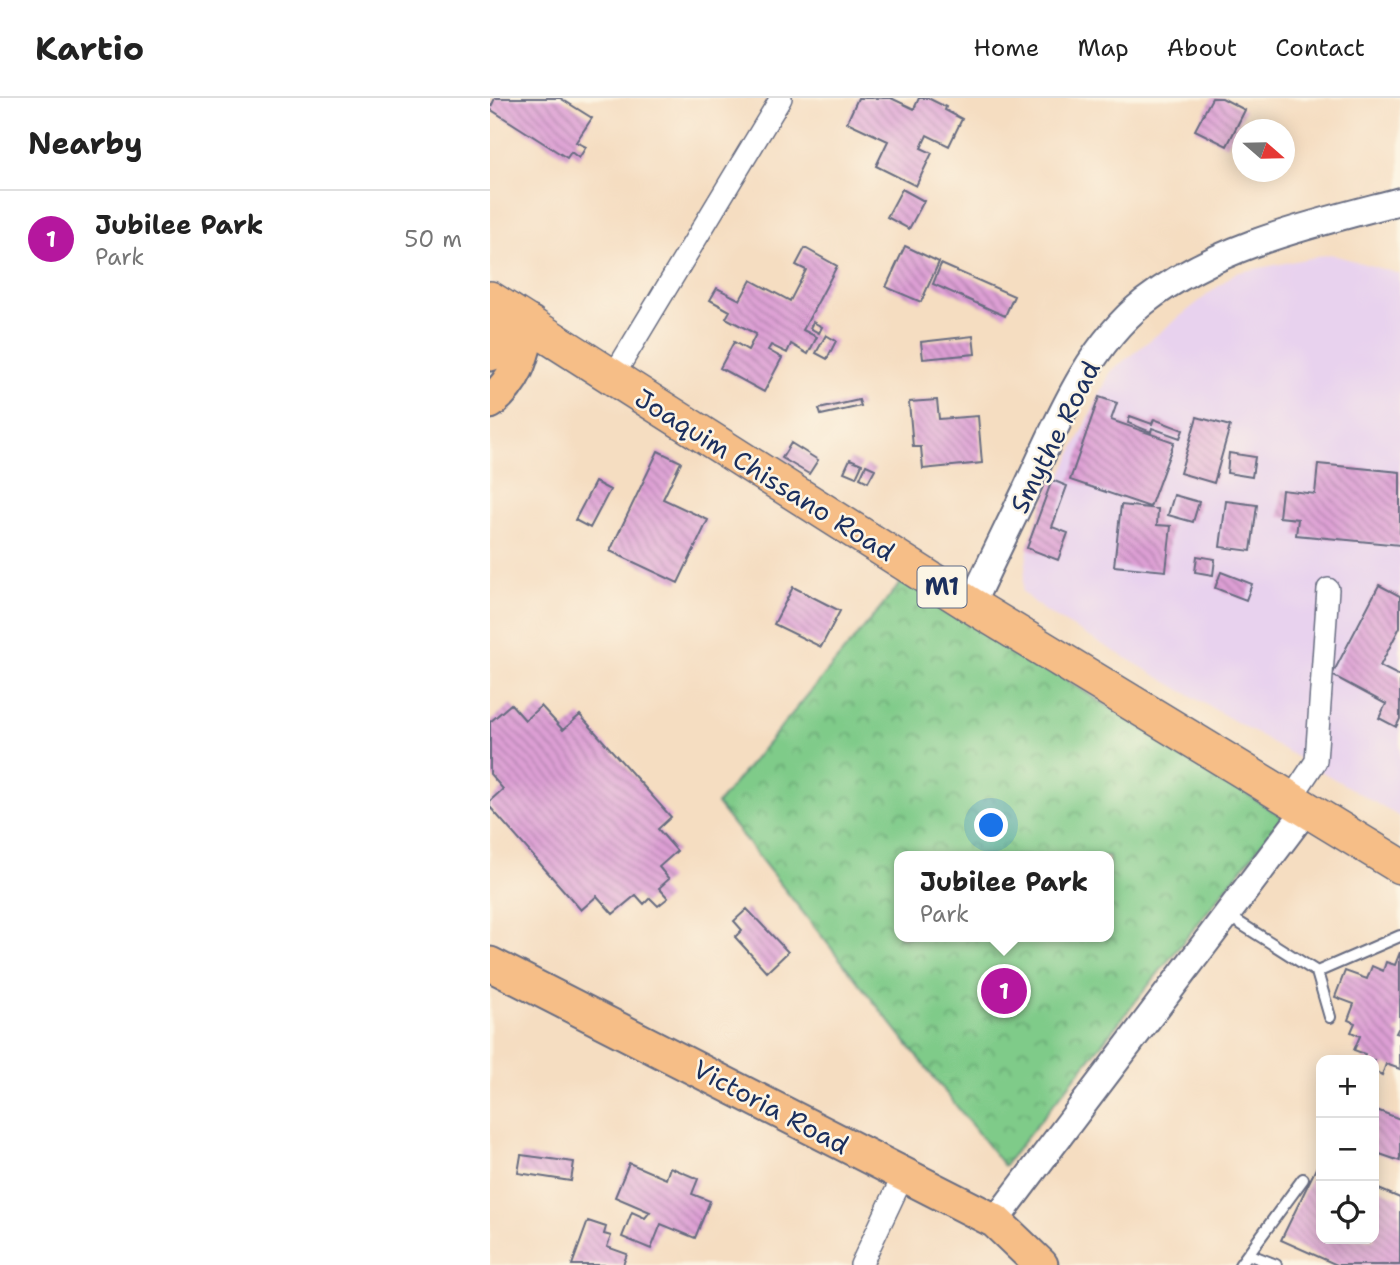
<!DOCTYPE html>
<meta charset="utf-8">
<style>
body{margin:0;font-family:"Shantell Sans",sans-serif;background:#f2f2f2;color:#222}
.controls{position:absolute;right:21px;bottom:21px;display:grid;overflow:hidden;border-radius:14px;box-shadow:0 4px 18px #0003}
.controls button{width:63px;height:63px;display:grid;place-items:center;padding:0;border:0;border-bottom:2px solid #e0e0e0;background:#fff;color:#222;font:35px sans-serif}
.compass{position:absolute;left:742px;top:21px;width:63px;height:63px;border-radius:50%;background:#fff;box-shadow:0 4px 18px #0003;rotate:110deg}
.you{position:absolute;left:502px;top:728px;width:24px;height:24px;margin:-18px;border:5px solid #fff;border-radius:50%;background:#1a73e8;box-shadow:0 0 0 10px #1a73e833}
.badge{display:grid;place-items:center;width:46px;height:46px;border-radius:50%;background:#b5179e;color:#fff;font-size:23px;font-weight:700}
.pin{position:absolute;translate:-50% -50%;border:4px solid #fff;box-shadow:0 2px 7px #0006}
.popup{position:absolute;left:404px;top:753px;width:220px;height:91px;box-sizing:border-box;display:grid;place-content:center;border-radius:14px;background:#fff;filter:drop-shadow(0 2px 5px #0005);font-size:23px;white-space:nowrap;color:#767676}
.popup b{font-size:26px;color:#222}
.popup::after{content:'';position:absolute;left:50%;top:100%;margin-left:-14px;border:14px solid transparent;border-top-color:#fff}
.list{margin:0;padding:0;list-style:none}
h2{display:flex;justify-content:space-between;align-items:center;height:91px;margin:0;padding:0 28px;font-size:30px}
h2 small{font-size:23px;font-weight:400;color:#767676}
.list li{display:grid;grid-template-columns:46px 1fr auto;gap:21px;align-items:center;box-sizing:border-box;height:98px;padding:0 28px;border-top:2px solid #e0e0e0}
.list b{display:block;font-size:26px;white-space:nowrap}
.list p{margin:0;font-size:23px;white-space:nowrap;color:#767676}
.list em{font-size:23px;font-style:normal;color:#767676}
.icon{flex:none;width:38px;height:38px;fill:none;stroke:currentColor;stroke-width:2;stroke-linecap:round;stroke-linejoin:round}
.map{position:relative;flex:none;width:910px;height:1167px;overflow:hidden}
header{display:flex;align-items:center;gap:42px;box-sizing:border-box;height:98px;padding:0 35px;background:#fff;border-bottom:2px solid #e0e0e0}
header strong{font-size:33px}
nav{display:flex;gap:38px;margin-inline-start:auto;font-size:24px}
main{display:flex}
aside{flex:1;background:#fff}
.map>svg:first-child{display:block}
</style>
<header>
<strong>Kartio</strong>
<nav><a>Home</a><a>Map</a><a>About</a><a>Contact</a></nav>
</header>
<main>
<aside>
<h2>Nearby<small></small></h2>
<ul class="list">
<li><span class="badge">1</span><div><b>Jubilee Park</b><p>Park</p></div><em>50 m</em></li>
</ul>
</aside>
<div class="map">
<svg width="910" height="1167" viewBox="0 0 910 1167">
<defs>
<pattern id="park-crowns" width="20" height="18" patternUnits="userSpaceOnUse" patternTransform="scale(1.75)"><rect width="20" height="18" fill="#7fcb89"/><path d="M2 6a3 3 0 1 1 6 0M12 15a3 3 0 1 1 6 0" fill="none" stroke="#67a573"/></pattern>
<pattern id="building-back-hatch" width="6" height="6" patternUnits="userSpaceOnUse" patternTransform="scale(1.75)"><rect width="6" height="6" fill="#dd9fd4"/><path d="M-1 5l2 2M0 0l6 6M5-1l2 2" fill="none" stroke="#b282af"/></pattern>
</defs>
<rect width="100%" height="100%" fill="#fcf5e5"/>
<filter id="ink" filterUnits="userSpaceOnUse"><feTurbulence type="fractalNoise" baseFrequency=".0143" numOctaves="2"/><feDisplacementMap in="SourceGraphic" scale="14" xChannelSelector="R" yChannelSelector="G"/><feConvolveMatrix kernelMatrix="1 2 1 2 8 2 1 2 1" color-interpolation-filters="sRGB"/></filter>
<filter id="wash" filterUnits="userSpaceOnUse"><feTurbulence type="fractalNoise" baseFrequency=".00686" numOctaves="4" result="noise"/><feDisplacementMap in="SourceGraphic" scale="28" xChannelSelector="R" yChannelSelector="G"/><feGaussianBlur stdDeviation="1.57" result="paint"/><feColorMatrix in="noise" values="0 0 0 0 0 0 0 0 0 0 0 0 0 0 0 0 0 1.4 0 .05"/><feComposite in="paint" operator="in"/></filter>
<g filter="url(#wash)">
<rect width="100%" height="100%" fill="#f5ddc1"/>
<path fill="#e8d2ee" d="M840 156 910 176V719L553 512 532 493 539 445 621 273 745 175Z"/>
<path fill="url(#park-crowns)" stroke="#4d7d74" stroke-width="2" fill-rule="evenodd" d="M415 480 793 719 514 1068 227 706ZM409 758H619V839H409Z"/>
<g id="blocks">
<path fill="url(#building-back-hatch)" d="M5 0H70L102 20 86 44 96 49 89 60 81 54 77 60 0 11Z
M368 0H401L424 11 429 0H438L456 9 455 12 472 21 459 48 437 37 431 50 442 55 426 88 386 68 398 43 357 24Z
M722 0H732L755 12 737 48 705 32Z
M412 91 434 103 419 131 397 119Z
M415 148 449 164 431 204 396 189Z
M315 150 347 168 313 232 327 239 318 256 301 246 297 255 281 247 278 252 292 260 274 294 230 270 244 244 258 252 266 236 236 220 240 213 220 202 227 190 250 202 261 182 300 203 316 172 306 167Z
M451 166 524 198 515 218 443 186Z
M323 224 332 229 329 235 320 230Z
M336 237 346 243 337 261 326 255Z
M483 238 485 256 433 261 431 244Z
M609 299 627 305 621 322 684 344 660 409 580 382Z
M369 302 371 308 331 317 329 311Z
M447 302 449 321 488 318 492 365 433 371 431 349H423L419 304Z
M640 318 662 326 664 321 693 332 690 340 662 330 661 334 638 325Z
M707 319 740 328 724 385 690 375Z
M301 345 328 362 319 376 292 360Z
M168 353 191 364 173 401 218 422 188 485 120 453Z
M739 355 765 359 762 379 737 375Z
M360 361 372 366 366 379 354 374Z
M828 366 910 374V447L806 437 808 421 789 419 792 392 825 396Z
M376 367 385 371 378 384 370 380Z
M562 382 577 388 562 429 578 435 568 462 537 450Z
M105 384 120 392 100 430 85 422Z
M684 397 709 404 703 424 678 417Z
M736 403 767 407 761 453 730 449Z
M631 407 668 411 667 427 681 428 676 473 624 468Z
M707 458 725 461 723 477 705 474Z
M731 474 762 486 756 502 725 490Z
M889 487 910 498V529L890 568 910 578V621L906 629 889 620 896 606 842 577Z
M303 489 350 513 331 549 284 526Z
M21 606 35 622 51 608 73 632 90 617 181 719 168 731 187 753 169 769 179 781 169 790 178 800 168 808 160 800 154 806 146 797 123 816 107 798 91 812 0 709V703L13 691 0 676V624Z
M257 811 298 854 277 874 245 839 252 832 244 823Z
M910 854V932L908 931 906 935 910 936V971L896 966 892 977 884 973V962H873L875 956 864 952 870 938 861 934 865 925 858 922 864 906 845 899 855 873 877 881 882 868 893 873 896 864 905 867Z
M884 1011 910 1021V1063L884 1054Z
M31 1057 84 1064 81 1083 28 1075Z
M829 1064 831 1065V1141H884V1089L910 1100V1167H847L791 1142Z
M139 1065 176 1081 180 1069 208 1081 202 1096 220 1103 205 1140 171 1126 161 1151 132 1139 142 1114 155 1120 160 1114 125 1099Z
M98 1123 116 1129 114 1136 121 1138 117 1149 137 1156 133 1167H82Z"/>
</g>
</g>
<g filter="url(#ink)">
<use href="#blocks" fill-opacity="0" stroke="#676c81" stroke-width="2"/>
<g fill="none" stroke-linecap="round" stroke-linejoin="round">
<defs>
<path id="service" d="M737 817 827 874 910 838
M827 874 840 919
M758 1156 786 1167
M750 1167 813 1081"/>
<path id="minor" d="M122 280 291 0
M800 702 826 663 838 491
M371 1167 413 1078"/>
<path id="tertiary" d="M481 507C499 468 518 430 536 392 567 326 596 250 654 204 727 147 823 126 910 103
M505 1123 816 712"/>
<path id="primary" d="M0 256 20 213
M0 304C28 281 32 258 40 225
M0 866 505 1123 551 1167"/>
<path id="trunk" d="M0 201 481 507 910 768"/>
</defs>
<use href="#service" stroke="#676c81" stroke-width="14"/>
<use href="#minor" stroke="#676c81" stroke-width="24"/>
<use href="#tertiary" stroke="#676c81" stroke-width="30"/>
<use href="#primary" stroke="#676c81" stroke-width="37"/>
<use href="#trunk" stroke="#676c81" stroke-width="38"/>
<use href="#service" stroke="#fff" stroke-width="10"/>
<use href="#minor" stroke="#fff" stroke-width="21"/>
<use href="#tertiary" stroke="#fff" stroke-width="26"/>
<use href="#primary" stroke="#f6be87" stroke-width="33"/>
<use href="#trunk" stroke="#f6be87" stroke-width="35"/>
</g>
</g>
<g text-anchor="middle" stroke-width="5" stroke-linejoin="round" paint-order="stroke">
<rect fill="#fcf5e5" stroke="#5e6a86" stroke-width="2" x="427.5" y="468.5" width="49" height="41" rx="5"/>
<g font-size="24" font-weight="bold" fill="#1b2f5e">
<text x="452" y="497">M1</text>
</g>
<g font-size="26" fill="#1b2f5e" stroke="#fcf5e5">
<text transform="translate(565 339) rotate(-63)" y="9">Smythe Road</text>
<text transform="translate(275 377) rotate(32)" y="9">Joaquim Chissano Road</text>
<text transform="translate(281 1009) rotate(28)" y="9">Victoria Road</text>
</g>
</g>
</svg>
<div class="controls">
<button>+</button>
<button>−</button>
<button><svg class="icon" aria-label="locate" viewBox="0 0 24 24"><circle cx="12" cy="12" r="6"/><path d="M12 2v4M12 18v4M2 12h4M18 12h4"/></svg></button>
</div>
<svg class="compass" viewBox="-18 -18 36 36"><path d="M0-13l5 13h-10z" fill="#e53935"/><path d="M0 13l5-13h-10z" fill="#767676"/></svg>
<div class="you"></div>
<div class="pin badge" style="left:514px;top:893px">1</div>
<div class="popup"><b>Jubilee Park</b>Park</div>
</div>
</main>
